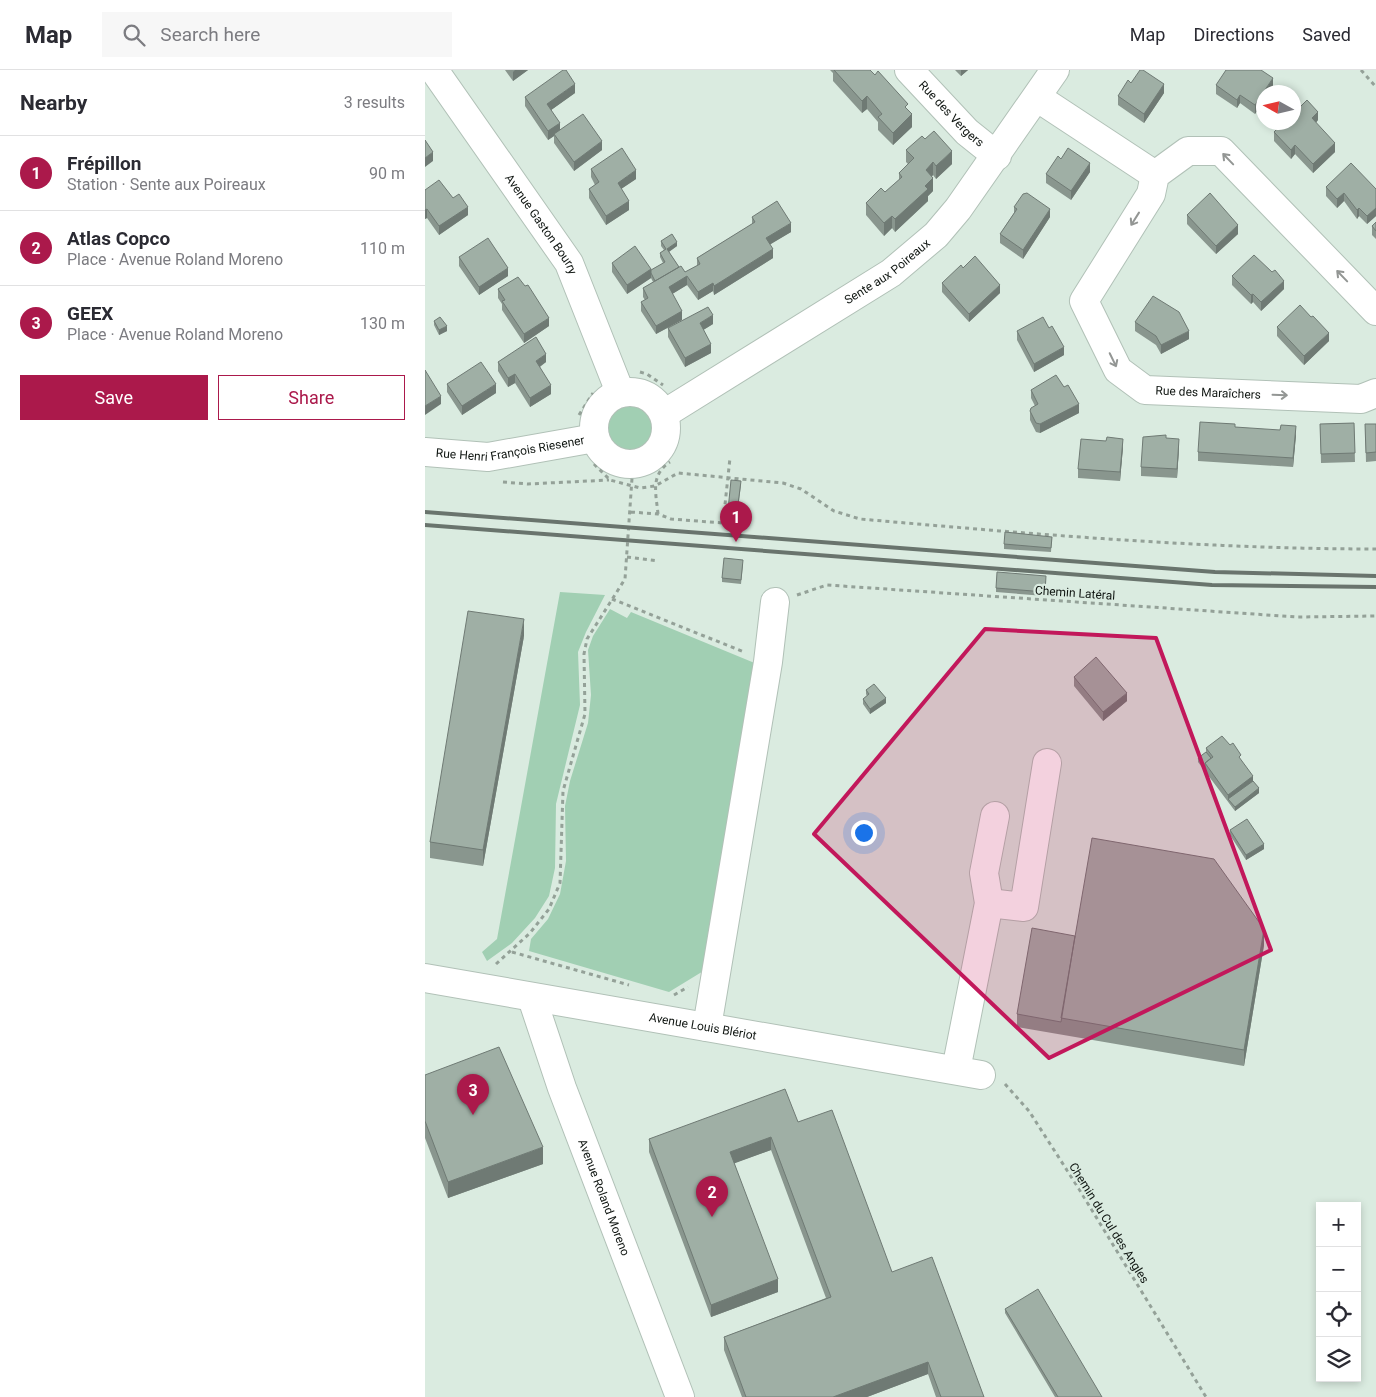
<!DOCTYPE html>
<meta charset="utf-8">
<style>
body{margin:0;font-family:Roboto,sans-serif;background:#f7f7f7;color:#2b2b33}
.controls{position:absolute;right:15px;bottom:15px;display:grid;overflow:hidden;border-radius:0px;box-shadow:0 2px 8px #0003}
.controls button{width:45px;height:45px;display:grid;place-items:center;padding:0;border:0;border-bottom:1px solid #e1e1e2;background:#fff;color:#2b2b33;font:25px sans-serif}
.compass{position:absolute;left:831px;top:15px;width:45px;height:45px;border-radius:50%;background:#fff;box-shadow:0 2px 8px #0003;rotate:278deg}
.you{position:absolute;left:438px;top:762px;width:18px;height:18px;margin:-12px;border:4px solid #fff;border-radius:50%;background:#1a73e8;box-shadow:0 0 0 8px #1a73e833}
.badge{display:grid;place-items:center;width:32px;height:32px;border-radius:50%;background:#ab194b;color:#fff;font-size:16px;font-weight:700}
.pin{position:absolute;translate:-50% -41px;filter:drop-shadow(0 1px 2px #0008)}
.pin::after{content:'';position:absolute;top:26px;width:18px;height:15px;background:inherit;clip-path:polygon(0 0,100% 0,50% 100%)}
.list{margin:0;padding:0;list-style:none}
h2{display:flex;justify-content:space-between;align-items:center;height:65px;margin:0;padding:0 20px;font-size:21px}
h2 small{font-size:16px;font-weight:400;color:#7c7c81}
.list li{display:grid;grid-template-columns:32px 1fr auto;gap:15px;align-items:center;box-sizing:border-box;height:75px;padding:0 20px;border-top:1px solid #e1e1e2}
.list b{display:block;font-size:19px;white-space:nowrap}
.list p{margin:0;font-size:16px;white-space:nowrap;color:#7c7c81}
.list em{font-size:16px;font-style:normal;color:#7c7c81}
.actions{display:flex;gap:10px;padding:15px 20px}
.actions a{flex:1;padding:11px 0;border:1px solid #ab194b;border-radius:0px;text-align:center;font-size:18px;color:#ab194b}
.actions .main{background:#ab194b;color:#fff}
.icon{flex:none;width:28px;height:28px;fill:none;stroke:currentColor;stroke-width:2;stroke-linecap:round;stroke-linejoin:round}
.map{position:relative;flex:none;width:951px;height:1327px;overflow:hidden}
header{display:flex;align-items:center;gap:30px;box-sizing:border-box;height:70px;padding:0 25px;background:#fff;border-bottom:1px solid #e1e1e2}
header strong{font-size:24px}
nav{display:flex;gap:28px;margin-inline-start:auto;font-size:18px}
.search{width:350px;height:45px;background:#f7f7f7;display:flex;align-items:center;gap:12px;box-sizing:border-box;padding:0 18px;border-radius:0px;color:#7c7c81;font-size:19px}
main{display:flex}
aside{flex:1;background:#fff}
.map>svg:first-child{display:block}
</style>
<header>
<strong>Map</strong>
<div class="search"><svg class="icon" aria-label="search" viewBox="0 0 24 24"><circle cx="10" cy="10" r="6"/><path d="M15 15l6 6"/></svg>Search here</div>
<nav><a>Map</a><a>Directions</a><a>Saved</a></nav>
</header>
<main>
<aside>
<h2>Nearby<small>3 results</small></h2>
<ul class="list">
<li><span class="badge">1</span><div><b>Frépillon</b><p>Station · Sente aux Poireaux</p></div><em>90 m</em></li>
<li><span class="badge">2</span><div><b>Atlas Copco</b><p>Place · Avenue Roland Moreno</p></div><em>110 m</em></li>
<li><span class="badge">3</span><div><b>GEEX</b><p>Place · Avenue Roland Moreno</p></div><em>130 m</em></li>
</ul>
<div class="actions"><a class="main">Save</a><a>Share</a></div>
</aside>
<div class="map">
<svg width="951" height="1327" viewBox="0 0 951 1327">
<rect width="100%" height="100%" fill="#daebe0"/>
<path fill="#a1cfb3" d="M183 358a23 23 0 1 1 46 0a23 23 0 1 1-46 0Z
M135 522 180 525 161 562 153 582 155 635 131 734 130 798 124 826 110 848 87 873 62 891 57 882 72 869Z
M185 539 202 548 206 542 332 594 280 900 244 922 104 881 106 869 123 849 135 824 141 791 140 736 145 711 163 653 166 625 163 580 168 566Z"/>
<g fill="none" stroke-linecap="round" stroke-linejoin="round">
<defs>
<g id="minor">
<path id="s1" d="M9 0 144 193 195 322"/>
<path id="s2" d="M484 0 542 62 572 86"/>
<path d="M613 28 730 105"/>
<path id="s3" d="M951 241 796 81H763L730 105 726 124 659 231 693 300 720 320 936 329 951 323"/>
<circle cx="205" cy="358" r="36"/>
<path id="s4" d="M239 344 466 203 511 165 533 139 630 0"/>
<path id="s5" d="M0 382 63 387 170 368"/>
<path d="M564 833 599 837 622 693"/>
<path id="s6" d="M0 908 556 1005"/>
<path id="s7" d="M107 928 137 1018 255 1327"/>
<path d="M282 957 343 592 350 532"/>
<path d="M531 1000 564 833 559 803 570 746"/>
</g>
</defs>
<use href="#minor" stroke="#b1c1b7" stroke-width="30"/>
<path stroke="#94a198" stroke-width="3" stroke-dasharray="4 4" stroke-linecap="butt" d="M936 0 951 17
M215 302 222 304 238 315
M154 345 168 323
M169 394 185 410 215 418 230 416 253 403 358 413 376 419 409 441 435 449C607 464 779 479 951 479
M78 412 103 414 184 410
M206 442 233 444 246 449 298 453 305 388
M233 444C231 423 225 405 245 392
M202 487 233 491
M372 525 402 515 872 547 951 546
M187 529 319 582
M87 882 204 915
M71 894 105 863 124 839 135 813 138 721 160 644 159 584 162 569 200 509 208 394
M249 925 263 917
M580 1014 604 1041 654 1119 781 1327"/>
<use href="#minor" stroke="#fff" stroke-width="28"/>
<path stroke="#69746d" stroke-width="4" d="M0 442 790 502 951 506
M0 455 787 515 951 517"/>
</g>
<path fill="#89968e" d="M80 0H103L88 11Z
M405 0H445L483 40 487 57 468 75 453 60V52L442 39 437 43 408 11V3Z
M530 0H543L536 6Z
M791 15 848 17 845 22H838V32L830 44 815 33 812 38 791 24Z
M150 23 126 40 135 60 177 80 149 101 129 73V66L123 70 100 36V27Z
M739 23 719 53 693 35V26Z
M893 50 891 53 910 82 888 103 870 84 866 89 849 71V62Z
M481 80 527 94 511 109 508 105 506 107 508 121 503 126V131L470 162 467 158 459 166 441 145V133L460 122 474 110V103L483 94 481 92Z
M636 89 665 102 646 130 621 113V104Z
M166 99 211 109 196 119 204 140 181 155 164 128V119L170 115 166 107Z
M901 117 951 119V146L942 154 934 146 932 149 919 131 912 138 901 126Z
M0 120 28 128 43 145 14 165 2 148 0 149Z
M589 137 625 147 598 189 575 173V164L589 143Z
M762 145 813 164 791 184 762 154Z
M327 147 366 162 345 174 348 188 289 225 288 221 273 230 262 215 247 224 257 250 231 264 216 241V232L220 230 218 227V218L228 212 226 208 202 224 187 202V193L226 200 238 193 235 187V183L239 180 236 176V171L252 176 244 182 254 197 260 202 272 196V188L327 154Z
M951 152V169L947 165V156Z
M34 187 83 206 54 225 34 196Z
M538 198 575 223 544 252 517 222V213Z
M847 202 859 219 836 241 828 232 826 234 807 215V206Z
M73 219 124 256 99 273 77 240V234L73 228Z
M9 251 22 261 14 265 9 255Z
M710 252 764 269 736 284 731 275 710 261Z
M288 254 278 260 286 283 260 297 243 267V258Z
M852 257 904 271 879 295 852 266Z
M592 261 639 285 609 302 592 270Z
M73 292H121L115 297 126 324 105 337 90 313 83 317 73 301Z
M22 314 71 323 37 345 22 322Z
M606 320 654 343 615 363 611 362 605 350V341L610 336 606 328Z
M929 353 930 392 896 393 895 354Z
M940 354H951V391L941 392Z
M810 357 871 365 868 397 773 391V382Z
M741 369 754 378 752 408 716 406V397Z
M698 377 695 411 653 408V399Z
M316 415 312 446 303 445V440Z
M627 467 626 482 579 479V474Z
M318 494 316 514 297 512V508Z
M621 511 620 526 571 522V518Z
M99 566 58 796 5 788V772Z
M649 607 702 631 678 651 649 616Z
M441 620 461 633 445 644 438 634V629L442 626 441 624Z
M781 678 816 690 834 723 810 741 773 692V688L781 682Z
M805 760 839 779 821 790 805 765Z
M650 866 839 875 819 996 592 957V944Z
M0 1005 118 1094 23 1128 0 1068Z
M373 1052 467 1202 559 1327H511L503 1304 442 1327H317L299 1280V1267L401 1228 346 1080 309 1093 353 1222 286 1247 224 1082V1069Z
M580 1239 677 1327H630L580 1243Z"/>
<path fill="#6f7a74" d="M90 0H103L88 11V2Z
M536 0H543L536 6Z
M848 8V17L845 22H839Z
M150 14V23L122 43V34Z
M739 14V23L719 53V44Z
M838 23V32L830 44V35Z
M815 25V33L812 38V30Z
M442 26V39L437 43V31Z
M893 42V50L887 57V48Z
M487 44V57L468 75V63Z
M135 53V62L129 64V66L123 70V61Z
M177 71V80L149 101V92Z
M910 73V82L888 103V94Z
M870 75V84L866 89V80Z
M527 81V94L511 109V96Z
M8 82V91L0 97V88Z
M508 92V105L501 113V100Z
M665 93V102L646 130V121Z
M211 100V109L193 121V113Z
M508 108V121L503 126V131L470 162V149L500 116Z
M919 123V131L912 138V129Z
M204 131V140L181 155V146Z
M43 137V145L14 165V156Z
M934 138V146L932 149V140Z
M951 138V146L942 154V146Z
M2 139V148L0 149V140Z
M625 139V147L598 189V180Z
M467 146V158L459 166V153Z
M366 153V162L341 177V168Z
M813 155V164L791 184V176Z
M252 172V176L242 183V179Z
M348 179V188L289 225V216Z
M83 198V206L54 225V217Z
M226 199V208L202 224V215Z
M262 206V215L244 226V217Z
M859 211V219L836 241V232Z
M288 213V221L273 230V222Z
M575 215V223L544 252V244Z
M828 224V232L826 234V225Z
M257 241V250L231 264V256Z
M288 245V254L275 262V253Z
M124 248V256L99 273V264Z
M22 256V261L14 265V260Z
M764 261V269L736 284V275Z
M904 263V271L879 295V286Z
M286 274V283L260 297V288Z
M639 277V285L609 302V294Z
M121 284V292L111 299V291Z
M90 304V313L83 317V308Z
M71 314V323L37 345V336Z
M126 315V324L105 337V328Z
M16 326V334L0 345V336Z
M654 334V343L615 363V354Z
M871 356V365L868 397V388Z
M698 369V377L695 411V402Z
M754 369V378L752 408V399Z
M99 549V566L58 796V780Z
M702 623V631L678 651V642Z
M461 628V633L445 644V639Z
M828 706V715L803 729V725Z
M834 718V723L810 741V737Z
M839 774V779L821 790V785Z
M839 859V875L819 996V980Z
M346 1067V1080L305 1095V1082Z
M118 1077V1094L23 1128V1112Z
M353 1209V1222L286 1247V1235Z
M503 1292V1304L442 1327H408Z"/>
<path fill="#9fafa5" stroke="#6f7a74" d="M138 0H141L150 14 122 34 135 53 123 61 100 27Z
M409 0H445L450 5 453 1 483 34 480 37 487 44 468 63 453 47 457 44 442 26 437 31Z
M715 0H718L739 14 719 44 693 26 703 10 706 13Z
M801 0H836L848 8 830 35 815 25 812 30 791 15Z
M882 30 893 42 887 48 910 73 888 94 870 75 866 80 849 62 859 52H868V44Z
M158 44 177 71 149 92 129 64Z
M509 61 527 81 511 96 508 92 501 100 508 108 500 116 503 119 470 149 467 146 459 153 441 133 456 118 460 122 477 107 474 103 489 88 481 80 497 66 500 69Z
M0 70 8 82 0 88Z
M197 78 211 100 193 113 204 131 181 146 164 119 174 112 166 99Z
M643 78 665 93 646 121 621 104 633 86 636 89Z
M926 93 951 119V138L942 146 934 138 932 140 919 123 912 129 901 117Z
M14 110 28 128 34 124 43 137 14 156 2 139 0 140V120Z
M602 123 625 139 598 180 575 164 592 139 589 137 598 124Z
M785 123 813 155 791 176 762 145Z
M352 131 366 153 341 168 348 179 289 216 288 213 273 222 262 206 244 217 257 241 231 256 216 232 223 228 218 218 256 196 260 202 275 194 272 188 330 152 327 147Z
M951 152V161L947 156Z
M247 164 252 172 242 179 254 197 230 211 226 203V200L240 192 235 183 241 179 236 171Z
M63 168 83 198 54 217 34 187Z
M210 176 226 199 202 215 187 193Z
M829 185 847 202 850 200 859 211 836 232 828 224 826 225 807 206Z
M550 186 575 215 544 244 517 213 536 195 538 198Z
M93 207 100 216 103 215 124 248 99 264 77 231 80 230 73 219Z
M728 226 754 242 764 261 736 275 731 266 710 252Z
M875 235 886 247 888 246 904 263 879 286 852 257Z
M283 237 288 245 275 253 286 274 260 288 243 258Z
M15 247 22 256 14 260 9 251Z
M618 247 624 258 627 256 639 277 609 294 592 261Z
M111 267 121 284 111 291 126 315 105 328 90 304 83 308 73 292Z
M56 292 71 314 37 336 22 314Z
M0 300 16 326 0 336Z
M631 305 639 317 643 315 654 334 615 354 611 353 605 341 606 338 613 334 606 320Z
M775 352 810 354V357L855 360 856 355 871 356 868 388 773 382Z
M929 353 930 383 896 384 895 354Z
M940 354H951V382L941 383Z
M741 365V368L754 369 752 399 716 397 718 367Z
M682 367 698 369 695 402 653 399 656 369 681 371Z
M306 410 316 411 312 442 303 440Z
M580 462 627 467 626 478 579 474Z
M299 488 318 490 316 510 297 508Z
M572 502 621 506 620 522 571 518Z
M43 541 99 549 58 780 5 772Z
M671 587 702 623 678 642 649 607Z
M449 614 461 628 445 639 438 629 444 624 441 620Z
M797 666 805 675 808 673 816 685 814 687 828 706 803 725 780 693 788 687 781 678Z
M781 682 786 688 780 693V697L773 688Z
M828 711 834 718 810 737 803 729Z
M822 749 839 774 821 785 805 760Z
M667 768 789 789 839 859 819 980 636 948Z
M607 858 650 866 636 952 592 944Z
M74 977 118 1077 23 1112 0 1051V1005Z
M360 1019 373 1052 407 1040 467 1202 507 1187 559 1327H516L503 1292 408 1327H321L299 1267 406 1227 346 1067 305 1082 353 1209 286 1235 224 1069Z
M613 1219 677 1327H633L580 1239Z"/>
<defs><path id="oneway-shaft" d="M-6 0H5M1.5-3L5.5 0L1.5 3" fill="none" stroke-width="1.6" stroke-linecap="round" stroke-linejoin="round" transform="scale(1.25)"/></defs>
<g stroke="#939694">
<use href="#oneway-shaft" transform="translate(803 89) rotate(-134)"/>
<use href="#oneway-shaft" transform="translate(710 149) rotate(122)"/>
<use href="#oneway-shaft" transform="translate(917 206) rotate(-134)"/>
<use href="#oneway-shaft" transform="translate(688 290) rotate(64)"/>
<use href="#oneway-shaft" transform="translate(855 325) rotate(2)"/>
</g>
<path fill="#c2185b" fill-opacity="0.2" stroke="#c2185b" stroke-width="4" stroke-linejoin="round" d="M560 559 731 568 846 880 624 988 389 764Z"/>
<g text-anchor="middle" stroke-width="4.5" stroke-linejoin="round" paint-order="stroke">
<g font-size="12" fill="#0f1511" stroke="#daebe0">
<text dy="4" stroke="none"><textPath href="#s2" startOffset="61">Rue des Vergers</textPath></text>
<text dy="4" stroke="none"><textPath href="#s1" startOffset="188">Avenue Gaston Bourry</textPath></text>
<text dy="4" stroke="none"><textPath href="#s4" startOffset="265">Sente aux Poireaux</textPath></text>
<text dy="4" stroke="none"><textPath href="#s3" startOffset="616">Rue des Maraîchers</textPath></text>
<text dy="4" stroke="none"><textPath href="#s5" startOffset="86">Rue Henri François Riesener</textPath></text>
<text transform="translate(650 523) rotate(4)" y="4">Chemin Latéral</text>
<text dy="4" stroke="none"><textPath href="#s6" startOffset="282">Avenue Louis Blériot</textPath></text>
<text dy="4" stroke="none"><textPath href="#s7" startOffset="212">Avenue Roland Moreno</textPath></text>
<text transform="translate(684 1153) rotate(58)" y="4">Chemin du Cul des Angles</text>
</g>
</g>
</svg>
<div class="controls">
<button>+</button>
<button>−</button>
<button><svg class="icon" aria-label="locate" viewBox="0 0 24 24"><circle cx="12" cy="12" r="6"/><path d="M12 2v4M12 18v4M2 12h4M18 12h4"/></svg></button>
<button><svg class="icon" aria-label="layers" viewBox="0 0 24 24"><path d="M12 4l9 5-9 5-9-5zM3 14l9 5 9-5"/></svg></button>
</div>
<svg class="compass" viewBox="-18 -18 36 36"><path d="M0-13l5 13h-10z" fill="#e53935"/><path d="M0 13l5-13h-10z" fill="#7c7c81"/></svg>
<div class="you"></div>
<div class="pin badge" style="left:311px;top:472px">1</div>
<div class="pin badge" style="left:287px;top:1147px">2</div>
<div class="pin badge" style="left:48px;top:1045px">3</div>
</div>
</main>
